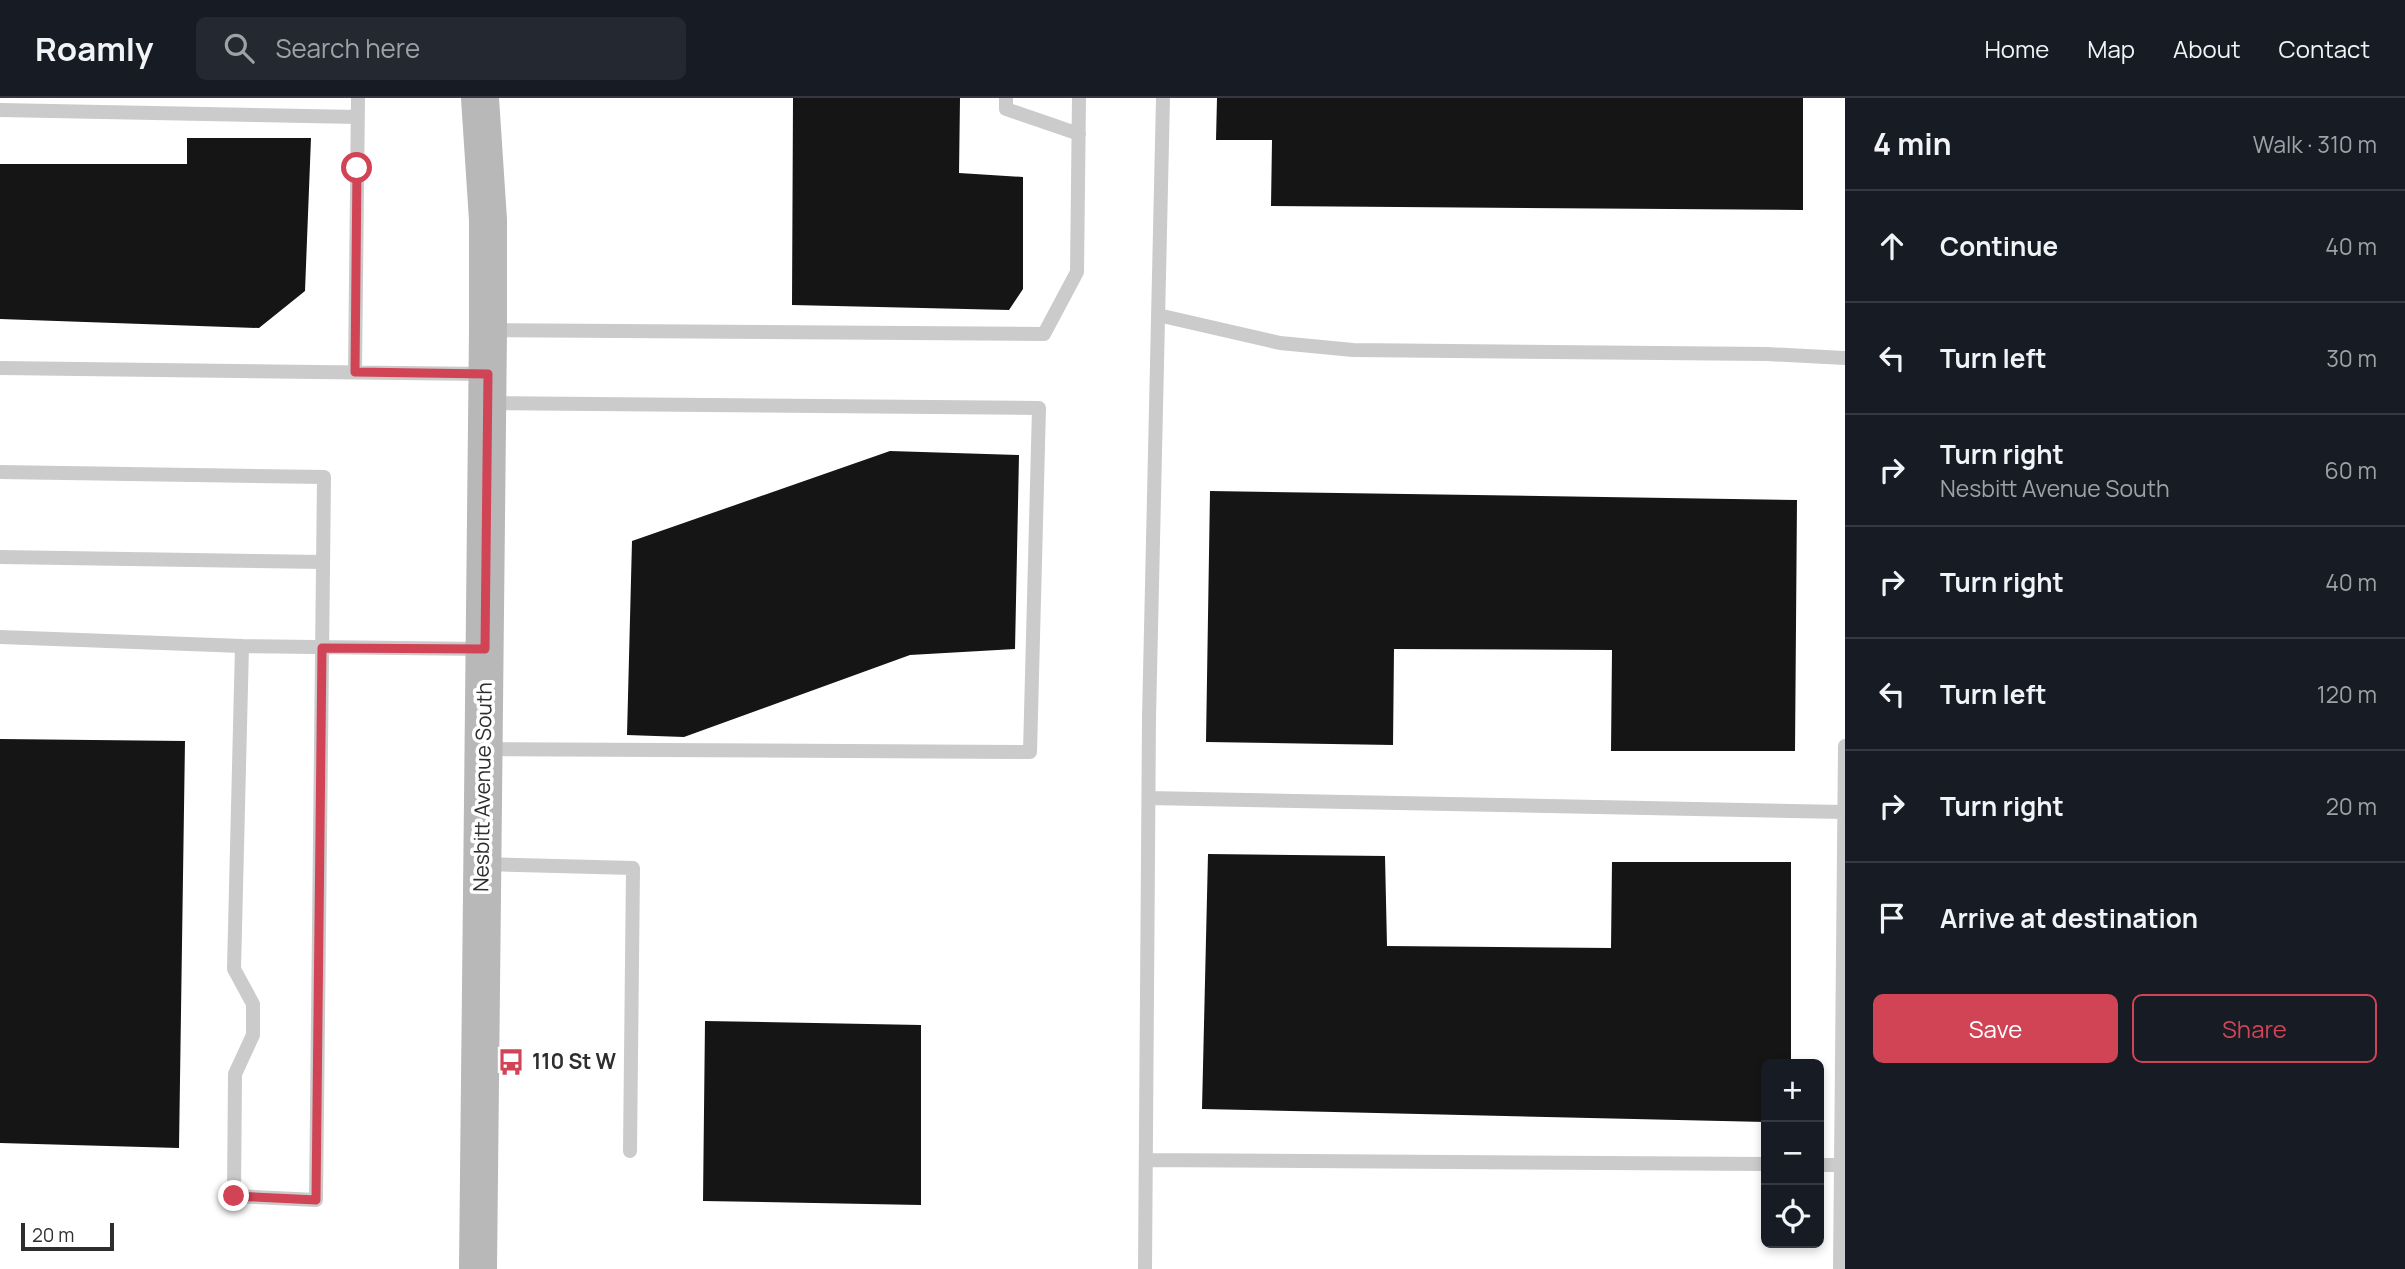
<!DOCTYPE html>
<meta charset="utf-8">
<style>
body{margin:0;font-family:Manrope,sans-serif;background:#242831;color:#f1f3f6}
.controls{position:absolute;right:21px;bottom:21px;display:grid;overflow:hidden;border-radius:10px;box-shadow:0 4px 10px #0003}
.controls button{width:63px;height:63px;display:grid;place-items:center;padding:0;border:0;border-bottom:2px solid #363941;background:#171b24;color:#f1f3f6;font:35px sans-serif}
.scale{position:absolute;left:21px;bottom:18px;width:93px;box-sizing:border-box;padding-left:7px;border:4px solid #2e2e2e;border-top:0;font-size:19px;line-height:24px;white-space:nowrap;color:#2e2e2e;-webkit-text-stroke:5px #fff;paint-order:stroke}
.stop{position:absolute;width:21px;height:21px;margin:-16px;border:5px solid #d04455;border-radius:50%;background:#fff}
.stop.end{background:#d04455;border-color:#fff;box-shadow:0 2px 7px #0008}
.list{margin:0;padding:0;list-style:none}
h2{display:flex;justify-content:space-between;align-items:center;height:91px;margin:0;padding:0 28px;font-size:30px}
h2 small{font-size:23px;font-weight:400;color:#9ea1a6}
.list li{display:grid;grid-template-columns:46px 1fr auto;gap:21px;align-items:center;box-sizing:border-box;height:112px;padding:0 28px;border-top:2px solid #363941}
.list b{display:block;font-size:26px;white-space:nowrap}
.list p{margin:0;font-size:23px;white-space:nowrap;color:#9ea1a6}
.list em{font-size:23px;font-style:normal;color:#9ea1a6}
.actions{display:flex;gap:14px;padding:21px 28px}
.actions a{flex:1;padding:16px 0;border:2px solid #d04455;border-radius:10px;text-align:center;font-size:24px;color:#d04455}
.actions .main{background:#d04455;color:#fff}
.icon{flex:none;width:38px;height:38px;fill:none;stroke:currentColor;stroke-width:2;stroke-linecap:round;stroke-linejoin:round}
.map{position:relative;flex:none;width:1845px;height:1171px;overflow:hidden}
header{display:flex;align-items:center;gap:42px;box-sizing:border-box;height:98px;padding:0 35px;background:#171b24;border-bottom:2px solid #363941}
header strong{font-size:33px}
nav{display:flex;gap:38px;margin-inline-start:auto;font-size:24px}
.search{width:490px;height:63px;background:#242831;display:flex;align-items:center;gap:18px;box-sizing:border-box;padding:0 24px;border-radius:10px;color:#9ea1a6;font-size:26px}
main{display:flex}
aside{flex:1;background:#171b24}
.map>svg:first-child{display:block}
</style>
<header>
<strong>Roamly</strong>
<div class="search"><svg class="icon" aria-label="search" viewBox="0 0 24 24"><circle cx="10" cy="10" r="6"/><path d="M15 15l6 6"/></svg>Search here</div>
<nav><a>Home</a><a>Map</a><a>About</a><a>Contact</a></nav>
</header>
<main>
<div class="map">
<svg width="1845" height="1171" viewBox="0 0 1845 1171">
<rect width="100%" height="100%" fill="#fff"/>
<path fill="#151515" d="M793 0H960L959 75 1023 79V191L1009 212 792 207Z
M1217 0H1803V112L1271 108 1272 42H1216Z
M187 40H311L305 193 259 230 0 221V66H187Z
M890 353 1019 357 1015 551 910 557 684 639 627 637 632 443Z
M1210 393 1797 402 1795 653H1611L1612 552 1394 551 1393 647 1206 644Z
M0 641 185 643 179 1050 0 1045Z
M1208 756 1385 758 1387 848 1611 850 1612 764H1791V966H1766V1024L1202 1011Z
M705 923 921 927V1107L703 1103Z"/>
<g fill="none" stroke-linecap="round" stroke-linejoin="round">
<path stroke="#cbcbcb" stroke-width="14" d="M1006 0V11L1079 36
M0 12 358 19
M1158 217 1280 245 1353 252 1767 256 1845 260
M490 232 1044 236 1077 174 1079 0
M0 270 486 276
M355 274 358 0
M0 374 324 379 316 1102 234 1098 235 976 253 937V906L234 871 242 548 0 539
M0 459 323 464
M242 548 482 551
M484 651 1030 654 1039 310 489 305
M1149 700 1844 714
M484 766 633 770 630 1053
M1146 1062 1766 1066
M1819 1067H1840
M1145 1171 1149 620 1163 0
M1840 1171 1845 648"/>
<path stroke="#b8b8b8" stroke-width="38" d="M478 1171 488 232V122L480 0"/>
</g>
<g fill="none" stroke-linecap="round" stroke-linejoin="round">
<path stroke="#d04455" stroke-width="9" d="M234 1098 316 1102 322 550 485 551 488 276 355 274 357 70"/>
</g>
<defs>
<symbol id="bus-bare" viewBox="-9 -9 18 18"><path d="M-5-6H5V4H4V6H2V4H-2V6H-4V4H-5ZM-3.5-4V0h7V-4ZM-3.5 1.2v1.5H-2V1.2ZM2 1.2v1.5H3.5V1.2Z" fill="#d04455" stroke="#fff" stroke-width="2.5" paint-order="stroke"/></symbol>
</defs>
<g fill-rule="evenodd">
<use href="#bus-bare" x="492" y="945" width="38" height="38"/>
</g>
<g text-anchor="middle" stroke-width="7" stroke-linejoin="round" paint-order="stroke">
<g font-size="21" fill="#2e2e2e" stroke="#fff">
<text transform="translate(483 689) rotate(-89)" y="7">Nesbitt Avenue South</text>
</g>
<g font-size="21" font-weight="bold" fill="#2e2e2e" stroke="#fff" text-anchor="start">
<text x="532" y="971">110 St W</text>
</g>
</g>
</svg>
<div class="controls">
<button>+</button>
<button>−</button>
<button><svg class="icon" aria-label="locate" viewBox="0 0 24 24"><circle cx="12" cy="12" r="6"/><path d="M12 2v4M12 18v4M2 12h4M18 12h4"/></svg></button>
</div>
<div class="scale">20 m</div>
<div class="stop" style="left:357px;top:70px"></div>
<div class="stop end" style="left:234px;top:1098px"></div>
</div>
<aside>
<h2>4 min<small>Walk · 310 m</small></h2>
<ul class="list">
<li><svg class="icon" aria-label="ahead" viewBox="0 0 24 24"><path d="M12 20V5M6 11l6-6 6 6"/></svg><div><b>Continue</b></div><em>40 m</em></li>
<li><svg class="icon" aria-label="left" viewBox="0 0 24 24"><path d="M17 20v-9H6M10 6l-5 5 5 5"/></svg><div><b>Turn left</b></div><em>30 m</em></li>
<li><svg class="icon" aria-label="right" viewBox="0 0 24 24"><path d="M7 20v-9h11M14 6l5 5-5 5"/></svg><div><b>Turn right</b><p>Nesbitt Avenue South</p></div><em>60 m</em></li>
<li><svg class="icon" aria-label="right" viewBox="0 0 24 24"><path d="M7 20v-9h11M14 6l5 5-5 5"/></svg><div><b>Turn right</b></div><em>40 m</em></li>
<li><svg class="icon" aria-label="left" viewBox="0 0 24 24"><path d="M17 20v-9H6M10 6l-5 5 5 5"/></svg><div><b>Turn left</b></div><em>120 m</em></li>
<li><svg class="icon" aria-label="right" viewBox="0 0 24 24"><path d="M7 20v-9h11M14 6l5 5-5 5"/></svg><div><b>Turn right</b></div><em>20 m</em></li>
<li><svg class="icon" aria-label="arrive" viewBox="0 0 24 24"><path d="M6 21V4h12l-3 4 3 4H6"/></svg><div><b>Arrive at destination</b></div></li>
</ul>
<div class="actions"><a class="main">Save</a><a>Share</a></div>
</aside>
</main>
